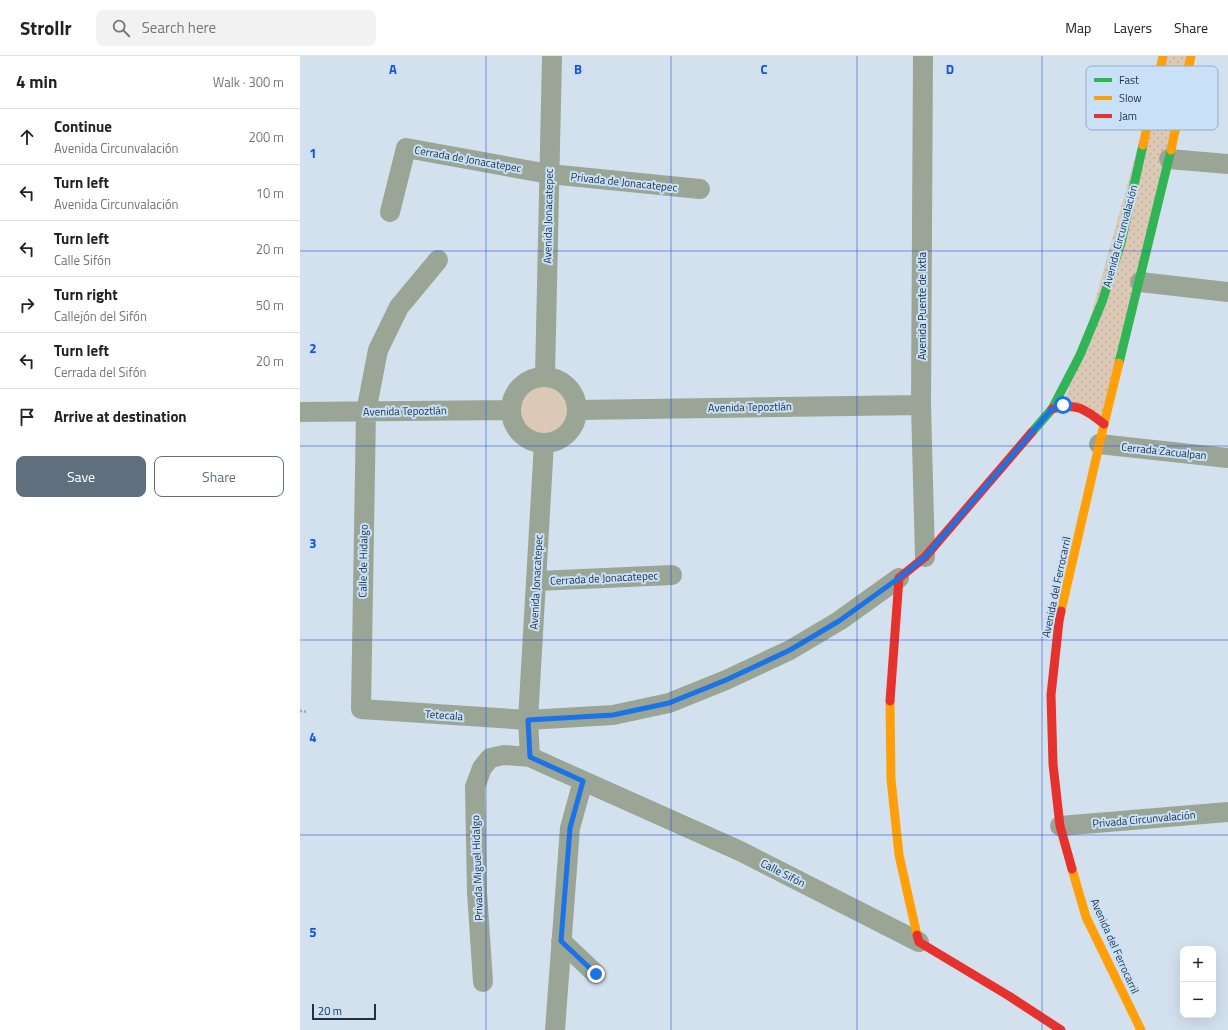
<!DOCTYPE html>
<meta charset="utf-8">
<style>
body{margin:0;font-family:"Titillium Web",sans-serif;background:#f2f2f2;color:#222}
.controls{position:absolute;right:12px;bottom:12px;display:grid;overflow:hidden;border-radius:8px;box-shadow:0 4px 16px #0002}
.controls button{width:36px;height:36px;display:grid;place-items:center;padding:0;border:0;border-bottom:1px solid #e0e0e0;background:#fff;color:#222;font:20px sans-serif}
.scale{position:absolute;left:12px;bottom:10px;width:64px;box-sizing:border-box;padding-left:4px;border:2px solid #223242;border-top:0;font-size:11px;line-height:14px;white-space:nowrap;color:#223242;-webkit-text-stroke:3px #c8e1f9;paint-order:stroke}
.stop{position:absolute;width:12px;height:12px;margin:-9px;border:3px solid #1a73e8;border-radius:50%;background:#fff}
.stop.end{background:#1a73e8;border-color:#fff;box-shadow:0 1px 4px #0008}
.list{margin:0;padding:0;list-style:none}
h2{display:flex;justify-content:space-between;align-items:center;height:52px;margin:0;padding:0 16px;font-size:17px}
h2 small{font-size:13px;font-weight:400;color:#767676}
.list li{display:grid;grid-template-columns:26px 1fr auto;gap:12px;align-items:center;box-sizing:border-box;height:56px;padding:0 16px;border-top:1px solid #e0e0e0}
.list b{display:block;font-size:15px;white-space:nowrap}
.list p{margin:0;font-size:13px;white-space:nowrap;color:#767676}
.list em{font-size:13px;font-style:normal;color:#767676}
.actions{display:flex;gap:8px;padding:12px 16px}
.actions a{flex:1;padding:9px 0;border:1px solid #606f7e;border-radius:8px;text-align:center;font-size:14px;color:#606f7e}
.actions .main{background:#606f7e;color:#fff}
.icon{flex:none;width:22px;height:22px;fill:none;stroke:currentColor;stroke-width:2;stroke-linecap:round;stroke-linejoin:round}
.map{position:relative;flex:none;width:928px;height:974px;overflow:hidden}
header{display:flex;align-items:center;gap:24px;box-sizing:border-box;height:56px;padding:0 20px;background:#fff;border-bottom:1px solid #e0e0e0}
header strong{font-size:19px}
nav{display:flex;gap:22px;margin-inline-start:auto;font-size:14px}
.search{width:280px;height:36px;background:#f2f2f2;display:flex;align-items:center;gap:10px;box-sizing:border-box;padding:0 14px;border-radius:8px;color:#767676;font-size:15px}
main{display:flex}
aside{flex:1;background:#fff}
.map>svg:first-child{display:block}
</style>
<header>
<strong>Strollr</strong>
<div class="search"><svg class="icon" aria-label="search" viewBox="0 0 24 24"><circle cx="10" cy="10" r="6"/><path d="M15 15l6 6"/></svg>Search here</div>
<nav><a>Map</a><a>Layers</a><a>Share</a></nav>
</header>
<main>
<aside>
<h2>4 min<small>Walk · 300 m</small></h2>
<ul class="list">
<li><svg class="icon" aria-label="ahead" viewBox="0 0 24 24"><path d="M12 20V5M6 11l6-6 6 6"/></svg><div><b>Continue</b><p>Avenida Circunvalación</p></div><em>200 m</em></li>
<li><svg class="icon" aria-label="left" viewBox="0 0 24 24"><path d="M17 20v-9H6M10 6l-5 5 5 5"/></svg><div><b>Turn left</b><p>Avenida Circunvalación</p></div><em>10 m</em></li>
<li><svg class="icon" aria-label="left" viewBox="0 0 24 24"><path d="M17 20v-9H6M10 6l-5 5 5 5"/></svg><div><b>Turn left</b><p>Calle Sifón</p></div><em>20 m</em></li>
<li><svg class="icon" aria-label="right" viewBox="0 0 24 24"><path d="M7 20v-9h11M14 6l5 5-5 5"/></svg><div><b>Turn right</b><p>Callejón del Sifón</p></div><em>50 m</em></li>
<li><svg class="icon" aria-label="left" viewBox="0 0 24 24"><path d="M17 20v-9H6M10 6l-5 5 5 5"/></svg><div><b>Turn left</b><p>Cerrada del Sifón</p></div><em>20 m</em></li>
<li><svg class="icon" aria-label="arrive" viewBox="0 0 24 24"><path d="M6 21V4h12l-3 4 3 4H6"/></svg><div><b>Arrive at destination</b></div></li>
</ul>
<div class="actions"><a class="main">Save</a><a>Share</a></div>
</aside>
<div class="map">
<svg width="928" height="974" viewBox="0 0 928 974">
<defs>
<pattern id="grass-dots" width="8" height="8" patternUnits="userSpaceOnUse"><rect width="8" height="8" fill="#dbc9b5"/><path d="M2 2h.1M6 6h.1" fill="none" stroke="#bcad9d" stroke-width="1.8" stroke-linecap="round"/></pattern>
</defs>
<rect width="100%" height="100%" fill="#d3e1ee"/>
<path fill="url(#grass-dots)" d="M863 0H891L804 368 763 349 780 299Z"/>
<path fill="#dbc9b5" d="M211 354a33 33 0 1 1 66 0a33 33 0 1 1-66 0Z"/>
<g fill="none" stroke-linecap="round" stroke-linejoin="round">
<path stroke="#9fa9a2" stroke-width="2.5" stroke-dasharray="2 2" stroke-linecap="butt" d="M0 655 7 656"/>
<path stroke="#9ba596" stroke-width="20" d="M623 0 621 349 625 501
M869 103 928 108
M90 156 106 92 249 118 400 133
M138 204 99 251 78 294 66 356 61 653 228 664 313 659 369 647 426 624 490 594 539 565 599 522
M840 226 928 236
M245 320 252 0
M211 354a33 33 0 1 1 66 0a33 33 0 1 1-66 0Z
M278 354 621 349
M0 356 210 354
M799 388 928 402
M237 525 372 519
M230 701 228 664 244 387
M760 770 928 756
M261 885 296 918
M183 926 177 836 175 731 182 712 190 702 204 699 230 701 440 795 619 886
M255 974 270 772 283 725"/>
<path stroke="#30b455" stroke-width="9" d="M819 307 871 94
M732 376 752 353 780 299 802 246 821 187 843 89"/>
<path stroke="#ff9f0a" stroke-width="9" d="M843 89 863 0
M871 94 891 0
M761 555 804 368 819 307
M590 645 591 723 599 799 617 879
M772 813 786 861 841 974"/>
<path stroke="#e5322d" stroke-width="9" d="M752 353C776 346 785 353 804 368
M761 555 759 565 751 639 753 708 760 770 772 813
M590 645 599 522 625 501 732 376
M617 879 619 886 709 940 761 974"/>
</g>
<g fill="none" stroke-linecap="round" stroke-linejoin="round">
<path stroke="#1a73e8" stroke-width="5" d="M296 918 261 885 270 772 283 725 230 701 228 664 313 659 369 647 426 624 490 594 539 565 599 522 625 501 752 353 763 349"/>
</g>
<path fill="none" stroke="#1d4ed8" stroke-width="1" stroke-opacity="0.55" d="M186 0V974M371 0V974M557 0V974M742 0V974M0 195H928M0 390H928M0 584H928M0 779H928"/>
<g text-anchor="middle" stroke-width="4" stroke-linejoin="round" paint-order="stroke">
<g font-size="11" fill="#223242" stroke="#c8e1f9">
<text transform="translate(168 103) rotate(10)" y="4">Cerrada de Jonacatepec</text>
<text transform="translate(324 126) rotate(6)" y="4">Privada de Jonacatepec</text>
<text transform="translate(248 160) rotate(-89)" y="4">Avenida Jonacatepec</text>
<text transform="translate(820 180) rotate(-75)" y="4">Avenida Circunvalación</text>
<text transform="translate(622 250) rotate(-90)" y="4">Avenida Puente de Ixtla</text>
<text transform="translate(450 351) rotate(-1)" y="4">Avenida Tepoztlán</text>
<text transform="translate(105 355) rotate(-1)" y="4">Avenida Tepoztlán</text>
<text transform="translate(864 395) rotate(6)" y="4">Cerrada Zacualpan</text>
<text transform="translate(63 505) rotate(-89)" y="4">Calle de Hidalgo</text>
<text transform="translate(304 522) rotate(-3)" y="4">Cerrada de Jonacatepec</text>
<text transform="translate(236 526) rotate(-87)" y="4">Avenida Jonacatepec</text>
<text transform="translate(756 531) rotate(-78)" y="4">Avenida del Ferrocarril</text>
<text transform="translate(144 659) rotate(4)" y="4">Tetecala</text>
<text transform="translate(844 763) rotate(-5)" y="4">Privada Circunvalación</text>
<text transform="translate(177 812) rotate(-92)" y="4">Privada Miguel Hidalgo</text>
<text transform="translate(483 817) rotate(27)" y="4">Calle Sifón</text>
<text transform="translate(815 890) rotate(66)" y="4">Avenida del Ferrocarril</text>
</g>
</g>
<rect x="786" y="10" width="132" height="64" rx="6" fill="#c8e1f9" stroke="#96acc2" stroke-width="1"/>
<rect x="794" y="22" width="18" height="4" fill="#30b455"/>
<rect x="794" y="40" width="18" height="4" fill="#ff9f0a"/>
<rect x="794" y="58" width="18" height="4" fill="#e5322d"/>
<g font-size="11" fill="#223242">
<text x="819" y="28">Fast</text>
<text x="819" y="46">Slow</text>
<text x="819" y="64">Jam</text>
</g>
<g font-size="13" text-anchor="middle" font-weight="bold" fill="#1d4ed8" stroke="#c8e1f9" stroke-width="4" stroke-linejoin="round" paint-order="stroke">
<text x="93" y="18">A</text>
<text x="278" y="18">B</text>
<text x="464" y="18">C</text>
<text x="650" y="18">D</text>
<text x="13" y="102">1</text>
<text x="13" y="297">2</text>
<text x="13" y="492">3</text>
<text x="13" y="686">4</text>
<text x="13" y="881">5</text>
</g>
</svg>
<div class="controls">
<button>+</button>
<button>−</button>
</div>
<div class="scale">20 m</div>
<div class="stop" style="left:763px;top:349px"></div>
<div class="stop end" style="left:296px;top:918px"></div>
</div>
</main>
